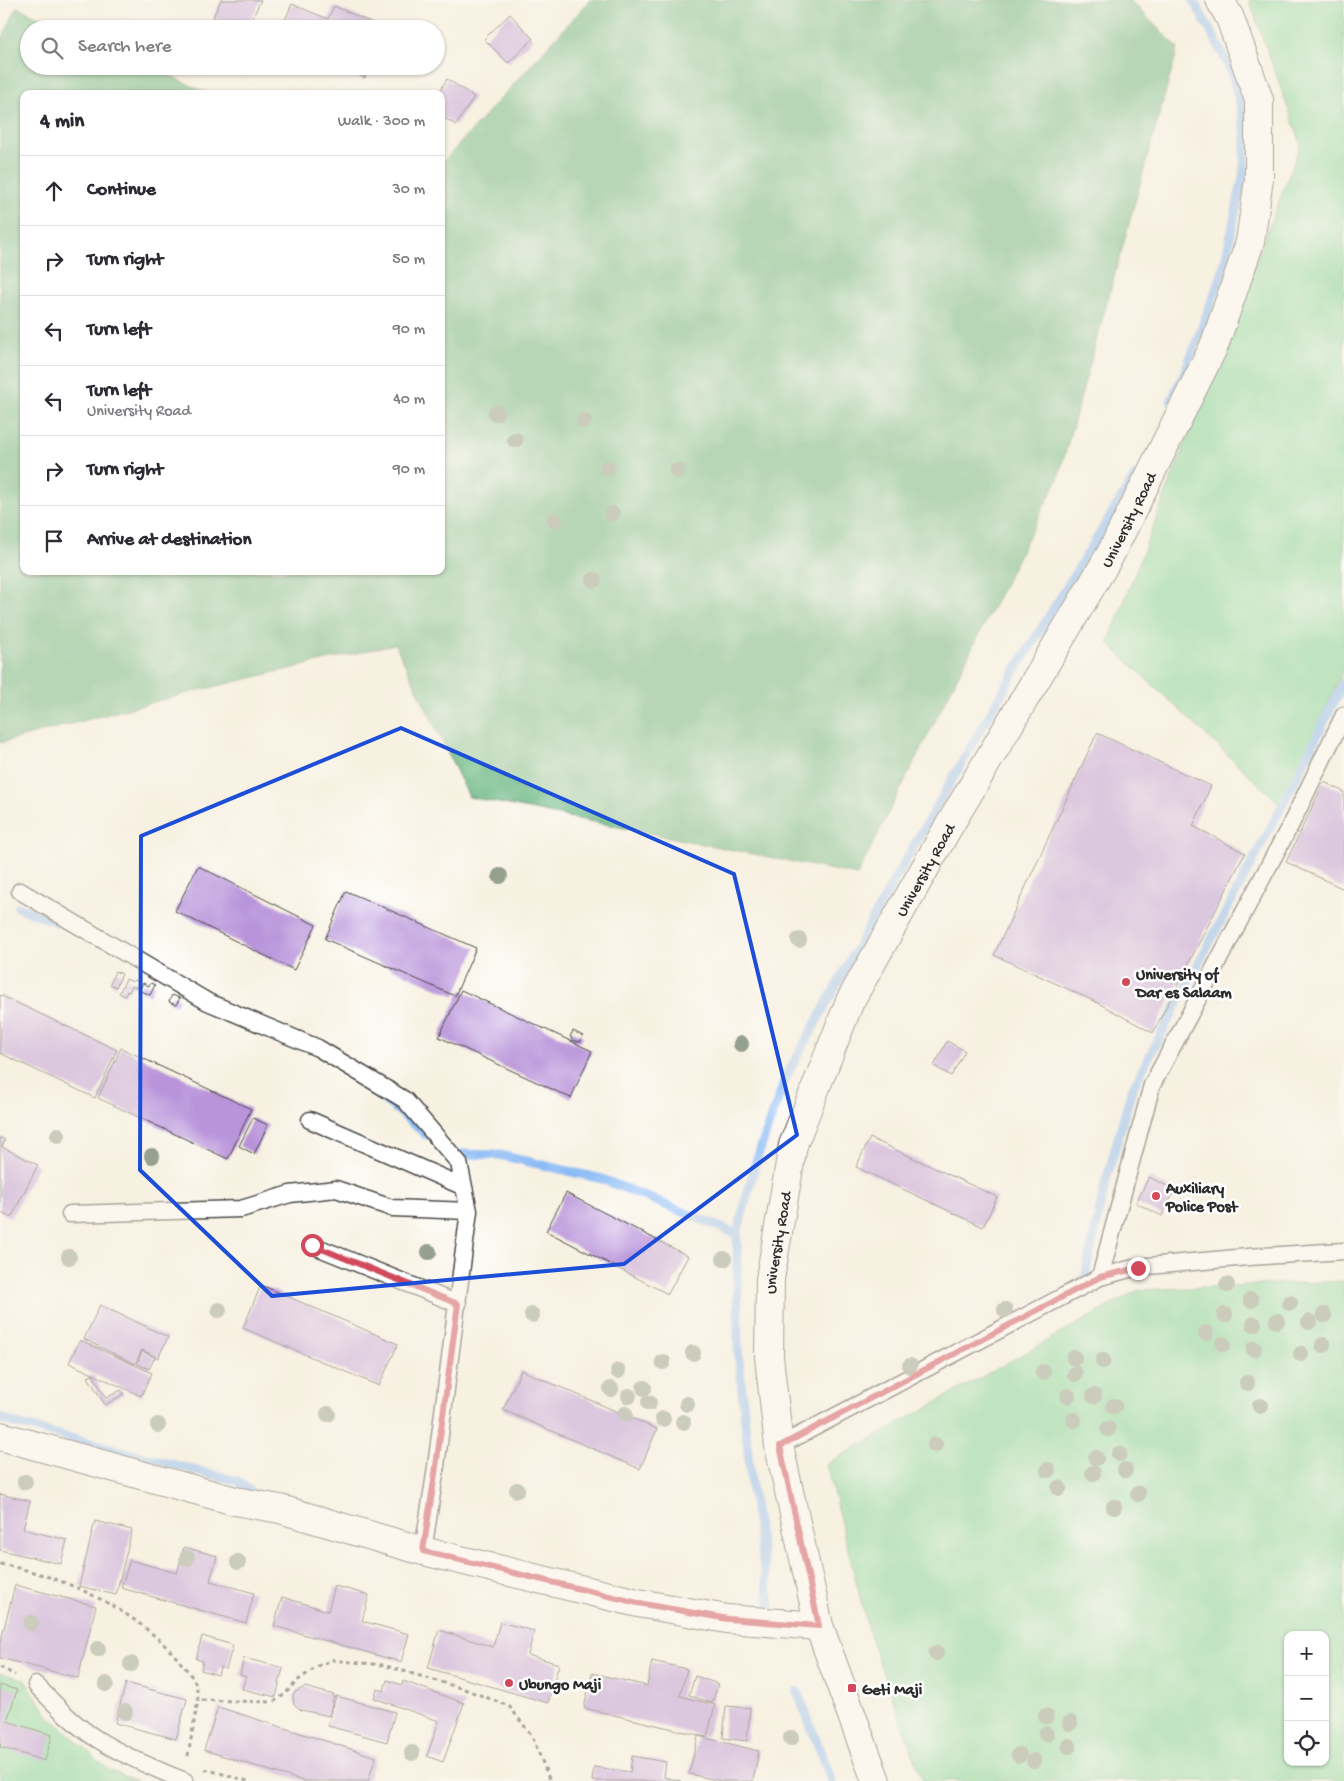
<!DOCTYPE html>
<meta charset="utf-8">
<style>
body{margin:0;font-family:"Gochi Hand",sans-serif;background:#f7f7f7;color:#2b2b33}
.controls{position:absolute;right:15px;bottom:15px;display:grid;overflow:hidden;border-radius:10px;box-shadow:0 1px 4px #0004}
.controls button{width:45px;height:45px;display:grid;place-items:center;padding:0;border:0;border-bottom:1px solid #e1e1e2;background:#fff;color:#2b2b33;font:25px sans-serif}
.stop{position:absolute;width:15px;height:15px;margin:-11px;border:4px solid #d1495b;border-radius:50%;background:#fff}
.stop.end{background:#d1495b;border-color:#fff;box-shadow:0 1px 5px #0008}
.list{margin:0;padding:0;list-style:none}
h2{display:flex;justify-content:space-between;align-items:center;height:65px;margin:0;padding:0 20px;font-size:21px}
h2 small{font-size:16px;font-weight:400;color:#7c7c81}
.list li{display:grid;grid-template-columns:32px 1fr auto;gap:15px;align-items:center;box-sizing:border-box;height:70px;padding:0 20px;border-top:1px solid #e1e1e2}
.list b{display:block;font-size:19px;white-space:nowrap}
.list p{margin:0;font-size:16px;white-space:nowrap;color:#7c7c81}
.list em{font-size:16px;font-style:normal;color:#7c7c81}
.icon{flex:none;width:28px;height:28px;fill:none;stroke:currentColor;stroke-width:2;stroke-linecap:round;stroke-linejoin:round}
.map{position:relative;flex:none;width:1344px;height:1781px;overflow:hidden}
.search{position:absolute;background:#fff;box-shadow:0 1px 4px #0004;left:20px;top:20px;width:425px;height:55px;display:flex;align-items:center;gap:12px;box-sizing:border-box;padding:0 18px;border-radius:28px;color:#7c7c81;font-size:19px}
.panel{position:absolute;background:#fff;box-shadow:0 1px 4px #0004;left:20px;top:90px;width:425px;height:485px;border-radius:10px}
.map>svg:first-child{display:block}
</style>
<div class="map">
<svg width="1344" height="1781" viewBox="0 0 1344 1781">
<rect width="100%" height="100%" fill="#fff"/>
<filter id="ink" filterUnits="userSpaceOnUse"><feTurbulence type="fractalNoise" baseFrequency=".02" numOctaves="2"/><feDisplacementMap in="SourceGraphic" scale="10" xChannelSelector="R" yChannelSelector="G"/><feConvolveMatrix kernelMatrix="1 2 1 2 8 2 1 2 1" color-interpolation-filters="sRGB"/></filter>
<filter id="wash" filterUnits="userSpaceOnUse"><feTurbulence type="fractalNoise" baseFrequency=".0096" numOctaves="4" result="noise"/><feDisplacementMap in="SourceGraphic" scale="20" xChannelSelector="R" yChannelSelector="G"/><feGaussianBlur stdDeviation="1.12" result="paint"/><feColorMatrix in="noise" values="0 0 0 0 0 0 0 0 0 0 0 0 0 0 0 0 0 1.4 0 .05"/><feComposite in="paint" operator="in"/></filter>
<g filter="url(#wash)">
<rect width="100%" height="100%" fill="#f7f1e1"/>
<path fill="#7fd598" stroke="#558062" fill-rule="evenodd" d="M1249 0H1344V668L1282 806 1108 643 1301 144Z
M1344 1281V1781H923L871 1640 826 1464 1138 1290ZM1288 1635H1325V1762H1288Z
M0 1673 24 1679 49 1716 109 1770 137 1781H0Z"/>
<path fill="#67b680" stroke="#497056" d="M590 0H1130L1178 48 1058 479 857 875 469 797 395 644 192 692 0 743V43L17 7 66 29H29V66H149L210 94H24V571H441V164Z"/>
<g fill="none" stroke-linecap="round" stroke-linejoin="round">
<path stroke="#88b9f4" stroke-width="9" d="M1171 401 1186 369 1223 271 1243 177 1246 136 1240 103 1230 69 1215 39 1193 0
M18 907 67 926
M358 1080 400 1112 426 1135
M457 1154 500 1155 602 1179 737 1234
M1084 1281 1105 1184 1132 1089 1282 806 1344 682
M0 1418 17 1424 238 1481 256 1496
M772 1619 751 1483 738 1350 737 1234 756 1161 786 1077 901 868 1006 686 1135 476
M797 1691 832 1781"/>
</g>
<g id="blocks">
<path fill="#b994da" d="M221 0H261L247 29H236L213 17Z
M292 4 328 19 334 6 386 29H281Z
M510 14 533 39 508 63 484 39Z
M337 66H370L365 78Z
M447 79 474 97 456 125 441 116V94H438Z
M1097 733 1211 786 1193 826 1245 853 1153 1033 1098 1003 994 955Z
M1324 782 1344 792V889L1286 862Z
M198 866 316 925 294 970 175 911Z
M346 891 476 948 455 996 325 939Z
M115 971 122 974 116 987 110 984Z
M126 979 133 982 134 980 139 982 136 988 132 986 129 992 127 991 125 996 119 993Z
M143 983 149 986 151 983 155 985 150 995 139 990Z
M461 990 592 1051 571 1098 439 1037Z
M0 995 117 1050 95 1098 0 1053Z
M172 995 180 998 176 1005 169 1002Z
M573 1031 583 1036 580 1042 571 1040 572 1038 570 1037Z
M947 1041 965 1051 951 1076 934 1066Z
M121 1048 251 1109 228 1159 98 1098Z
M253 1118 268 1125 254 1154 239 1146Z
M0 1137 5 1140 2 1147 38 1165 11 1218 0 1212Z
M870 1138 997 1197 983 1227 856 1167Z
M1149 1177 1175 1190 1162 1216 1136 1203Z
M566 1193 688 1256 668 1294 546 1231Z
M261 1285 398 1344 379 1386 243 1328Z
M100 1305 168 1337 158 1358 142 1350 135 1364 84 1339Z
M80 1340 152 1373 141 1396 69 1363Z
M142 1351 155 1357 149 1369 137 1364Z
M521 1370 657 1429 640 1469 503 1410Z
M93 1375 106 1398 121 1390 124 1394 105 1405 88 1377Z
M0 1494 30 1501 23 1529 67 1540 61 1564 0 1550Z
M95 1521 132 1530 116 1595 79 1586Z
M184 1547 217 1556 210 1581 254 1593 246 1623 121 1588 130 1560 177 1573Z
M15 1585 96 1606 78 1678 0 1658V1644Z
M335 1586 369 1595 362 1621 409 1634 401 1662 274 1626 282 1597 328 1611Z
M500 1622 534 1631 528 1655 559 1664 548 1703 428 1668 439 1630 493 1647Z
M202 1636 233 1645 226 1669 220 1667 218 1675 201 1670 203 1661 196 1659Z
M244 1658 283 1668 276 1697 242 1689 246 1677 240 1675Z
M652 1661 687 1669 680 1696 715 1705 707 1737 584 1708 592 1673 647 1686Z
M695 1676 718 1684 712 1703 689 1695Z
M387 1680 402 1685 403 1681 464 1703 443 1762 427 1756 439 1721 374 1698 377 1689 384 1691Z
M126 1683 187 1699 176 1739 115 1723Z
M0 1685 17 1690 7 1721 52 1735 45 1761 0 1747Z
M305 1687 334 1695 329 1716 301 1710 294 1704 293 1696 295 1692Z
M336 1696 395 1712 387 1742 328 1726Z
M726 1706 750 1708 747 1741 723 1738Z
M218 1707 376 1757 368 1781H303L204 1750Z
M698 1736 759 1751 753 1781H721L689 1774Z
M632 1756 666 1762 664 1777 681 1781H592L594 1767 630 1772Z"/>
</g>
</g>
<g filter="url(#ink)">
<use href="#blocks" fill-opacity="0" stroke="#4a4946" stroke-width="1"/>
<g fill="none" stroke-linecap="round" stroke-linejoin="round">
<defs>
<path id="lane" d="M20 891 208 1002 318 1048 405 1100 459 1163 469 1211 435 1474 423 1551
M310 1120 464 1187
M70 1214 241 1209 290 1194 336 1189 392 1208 469 1211
M312 1245 458 1304
M1100 1277 1152 1085 1291 824 1344 715
M779 1446 1100 1277 1137 1267 1248 1257 1344 1251
M36 1685C55 1704 74 1725 97 1739 124 1756 155 1769 185 1781"/>
<path id="street" d="M0 1436 235 1501 280 1509 423 1551 638 1603 727 1619 819 1626"/>
<g id="secondary">
<path id="s1" d="M876 1781 819 1626 779 1446 769 1357 770 1279 793 1145 850 1001 946 831 1110 555 1214 346 1250 242 1259 179V100L1230 18 1220 0"/>
</g>
</defs>
<use href="#lane" stroke="#4a4946" stroke-width="19"/>
<use href="#street" stroke="#4a4946" stroke-width="30"/>
<use href="#secondary" stroke="#4a4946" stroke-width="30"/>
<path stroke="#4a4946" stroke-width="3" stroke-dasharray="4 4" stroke-linecap="butt" d="M0 1564C63 1576 133 1608 176 1657 183 1666 192 1674 196 1685 197 1689 198 1695 198 1700L273 1702 284 1695 297 1681 318 1666 332 1660 383 1665 464 1689 509 1706 532 1736 550 1781
M0 1667 15 1675
M188 1756 198 1700
M205 1769 248 1781"/>
<use href="#lane" stroke="#fff" stroke-width="16"/>
<use href="#street" stroke="#fff" stroke-width="28"/>
<use href="#secondary" stroke="#fff" stroke-width="28"/>
</g>
<g fill="#95a08f">
<circle cx="496" cy="413" r="8"/>
<circle cx="584" cy="421" r="8"/>
<circle cx="515" cy="440" r="8"/>
<circle cx="607" cy="468" r="8"/>
<circle cx="677" cy="471" r="8"/>
<circle cx="612" cy="514" r="8"/>
<circle cx="555" cy="520" r="8"/>
<circle cx="594" cy="580" r="8"/>
<circle cx="500" cy="876" r="8"/>
<circle cx="799" cy="940" r="8"/>
<circle cx="741" cy="1044" r="8"/>
<circle cx="58" cy="1135" r="8"/>
<circle cx="152" cy="1156" r="8"/>
<circle cx="429" cy="1252" r="8"/>
<circle cx="69" cy="1257" r="8"/>
<circle cx="724" cy="1259" r="8"/>
<circle cx="1227" cy="1285" r="8"/>
<circle cx="1251" cy="1300" r="8"/>
<circle cx="1290" cy="1303" r="8"/>
<circle cx="219" cy="1310" r="8"/>
<circle cx="1005" cy="1310" r="8"/>
<circle cx="532" cy="1315" r="8"/>
<circle cx="1225" cy="1315" r="8"/>
<circle cx="1324" cy="1315" r="8"/>
<circle cx="1277" cy="1321" r="8"/>
<circle cx="1309" cy="1322" r="8"/>
<circle cx="1254" cy="1324" r="8"/>
<circle cx="1206" cy="1333" r="8"/>
<circle cx="1223" cy="1344" r="8"/>
<circle cx="1323" cy="1345" r="8"/>
<circle cx="1254" cy="1349" r="8"/>
<circle cx="693" cy="1353" r="8"/>
<circle cx="1301" cy="1354" r="8"/>
<circle cx="1074" cy="1358" r="8"/>
<circle cx="1103" cy="1361" r="8"/>
<circle cx="663" cy="1362" r="8"/>
<circle cx="910" cy="1366" r="8"/>
<circle cx="618" cy="1371" r="8"/>
<circle cx="1043" cy="1372" r="8"/>
<circle cx="1075" cy="1374" r="8"/>
<circle cx="1247" cy="1383" r="8"/>
<circle cx="644" cy="1388" r="8"/>
<circle cx="611" cy="1389" r="8"/>
<circle cx="629" cy="1396" r="8"/>
<circle cx="1068" cy="1396" r="8"/>
<circle cx="1094" cy="1396" r="8"/>
<circle cx="649" cy="1403" r="8"/>
<circle cx="687" cy="1404" r="8"/>
<circle cx="1114" cy="1406" r="8"/>
<circle cx="1260" cy="1406" r="8"/>
<circle cx="328" cy="1414" r="8"/>
<circle cx="625" cy="1414" r="8"/>
<circle cx="663" cy="1419" r="8"/>
<circle cx="1074" cy="1420" r="8"/>
<circle cx="683" cy="1422" r="8"/>
<circle cx="158" cy="1425" r="8"/>
<circle cx="1108" cy="1429" r="8"/>
<circle cx="935" cy="1445" r="8"/>
<circle cx="1119" cy="1454" r="8"/>
<circle cx="1096" cy="1458" r="8"/>
<circle cx="1048" cy="1470" r="8"/>
<circle cx="1125" cy="1470" r="8"/>
<circle cx="1093" cy="1473" r="8"/>
<circle cx="25" cy="1482" r="8"/>
<circle cx="1059" cy="1488" r="8"/>
<circle cx="517" cy="1490" r="8"/>
<circle cx="1138" cy="1494" r="8"/>
<circle cx="1114" cy="1507" r="8"/>
<circle cx="187" cy="1558" r="8"/>
<circle cx="238" cy="1562" r="8"/>
<circle cx="31" cy="1623" r="8"/>
<circle cx="98" cy="1649" r="8"/>
<circle cx="936" cy="1653" r="8"/>
<circle cx="131" cy="1664" r="8"/>
<circle cx="106" cy="1684" r="8"/>
<circle cx="125" cy="1712" r="8"/>
<circle cx="1046" cy="1716" r="8"/>
<circle cx="1070" cy="1723" r="8"/>
<circle cx="1046" cy="1734" r="8"/>
<circle cx="791" cy="1738" r="8"/>
<circle cx="1069" cy="1746" r="8"/>
<circle cx="412" cy="1753" r="8"/>
<circle cx="1019" cy="1755" r="8"/>
<circle cx="1034" cy="1761" r="8"/>
</g>
</g>
<g fill="none" stroke-linecap="round" stroke-linejoin="round" filter="url(#ink)">
<path stroke="#d1495b" stroke-width="6" d="M312 1245 458 1304 435 1474 423 1551 638 1603 728 1619 819 1626 780 1446 1100 1277 1138 1268"/>
</g>
<path d="M0 0H1344V1781H0ZM401 728 734 874 797 1135 624 1264 272 1296 140 1170 141 836Z" fill="#f7f1e1" fill-opacity=".55" fill-rule="evenodd"/>
<path fill="none" stroke="#1d4ed8" stroke-width="4" stroke-linejoin="round" d="M401 728 734 874 797 1135 624 1264 272 1296 140 1170 141 836Z"/>
<g fill="#d1495b" stroke="#fff" stroke-width="2">
<circle cx="1126" cy="982" r="5"/>
<circle cx="1156" cy="1196" r="5"/>
<circle cx="509" cy="1683" r="5"/>
<rect x="847" y="1683" width="10" height="10" rx="2.5"/>
</g>
<g text-anchor="middle" stroke-width="5" stroke-linejoin="round" paint-order="stroke">
<g font-size="16" fill="#2b2b2b" stroke="#fff">
<text dy="6" stroke="none"><textPath href="#s1" startOffset="1364">University Road</textPath></text>
<text dy="6" stroke="none"><textPath href="#s1" startOffset="959">University Road</textPath></text>
<text dy="6" stroke="none"><textPath href="#s1" startOffset="554">University Road</textPath></text>
</g>
<g font-size="16" font-weight="bold" fill="#2b2b2b" stroke="#fff" text-anchor="start">
<text x="1136" y="979">University of<tspan x="1136" dy="18">Dar es Salaam</tspan></text>
<text x="1166" y="1193">Auxiliary<tspan x="1166" dy="18">Police Post</tspan></text>
<text x="519" y="1689">Ubungo Maji</text>
<text x="862" y="1694">Geti Maji</text>
</g>
</g>
</svg>
<div class="controls">
<button>+</button>
<button>−</button>
<button><svg class="icon" aria-label="locate" viewBox="0 0 24 24"><circle cx="12" cy="12" r="6"/><path d="M12 2v4M12 18v4M2 12h4M18 12h4"/></svg></button>
</div>
<div class="stop" style="left:312px;top:1245px"></div>
<div class="stop end" style="left:1138px;top:1268px"></div>
<div class="search"><svg class="icon" aria-label="search" viewBox="0 0 24 24"><circle cx="10" cy="10" r="6"/><path d="M15 15l6 6"/></svg>Search here</div>
<section class="panel">
<h2>4 min<small>Walk · 300 m</small></h2>
<ul class="list">
<li><svg class="icon" aria-label="ahead" viewBox="0 0 24 24"><path d="M12 20V5M6 11l6-6 6 6"/></svg><div><b>Continue</b></div><em>30 m</em></li>
<li><svg class="icon" aria-label="right" viewBox="0 0 24 24"><path d="M7 20v-9h11M14 6l5 5-5 5"/></svg><div><b>Turn right</b></div><em>50 m</em></li>
<li><svg class="icon" aria-label="left" viewBox="0 0 24 24"><path d="M17 20v-9H6M10 6l-5 5 5 5"/></svg><div><b>Turn left</b></div><em>90 m</em></li>
<li><svg class="icon" aria-label="left" viewBox="0 0 24 24"><path d="M17 20v-9H6M10 6l-5 5 5 5"/></svg><div><b>Turn left</b><p>University Road</p></div><em>40 m</em></li>
<li><svg class="icon" aria-label="right" viewBox="0 0 24 24"><path d="M7 20v-9h11M14 6l5 5-5 5"/></svg><div><b>Turn right</b></div><em>90 m</em></li>
<li><svg class="icon" aria-label="arrive" viewBox="0 0 24 24"><path d="M6 21V4h12l-3 4 3 4H6"/></svg><div><b>Arrive at destination</b></div></li>
</ul>
</section>
</div>
